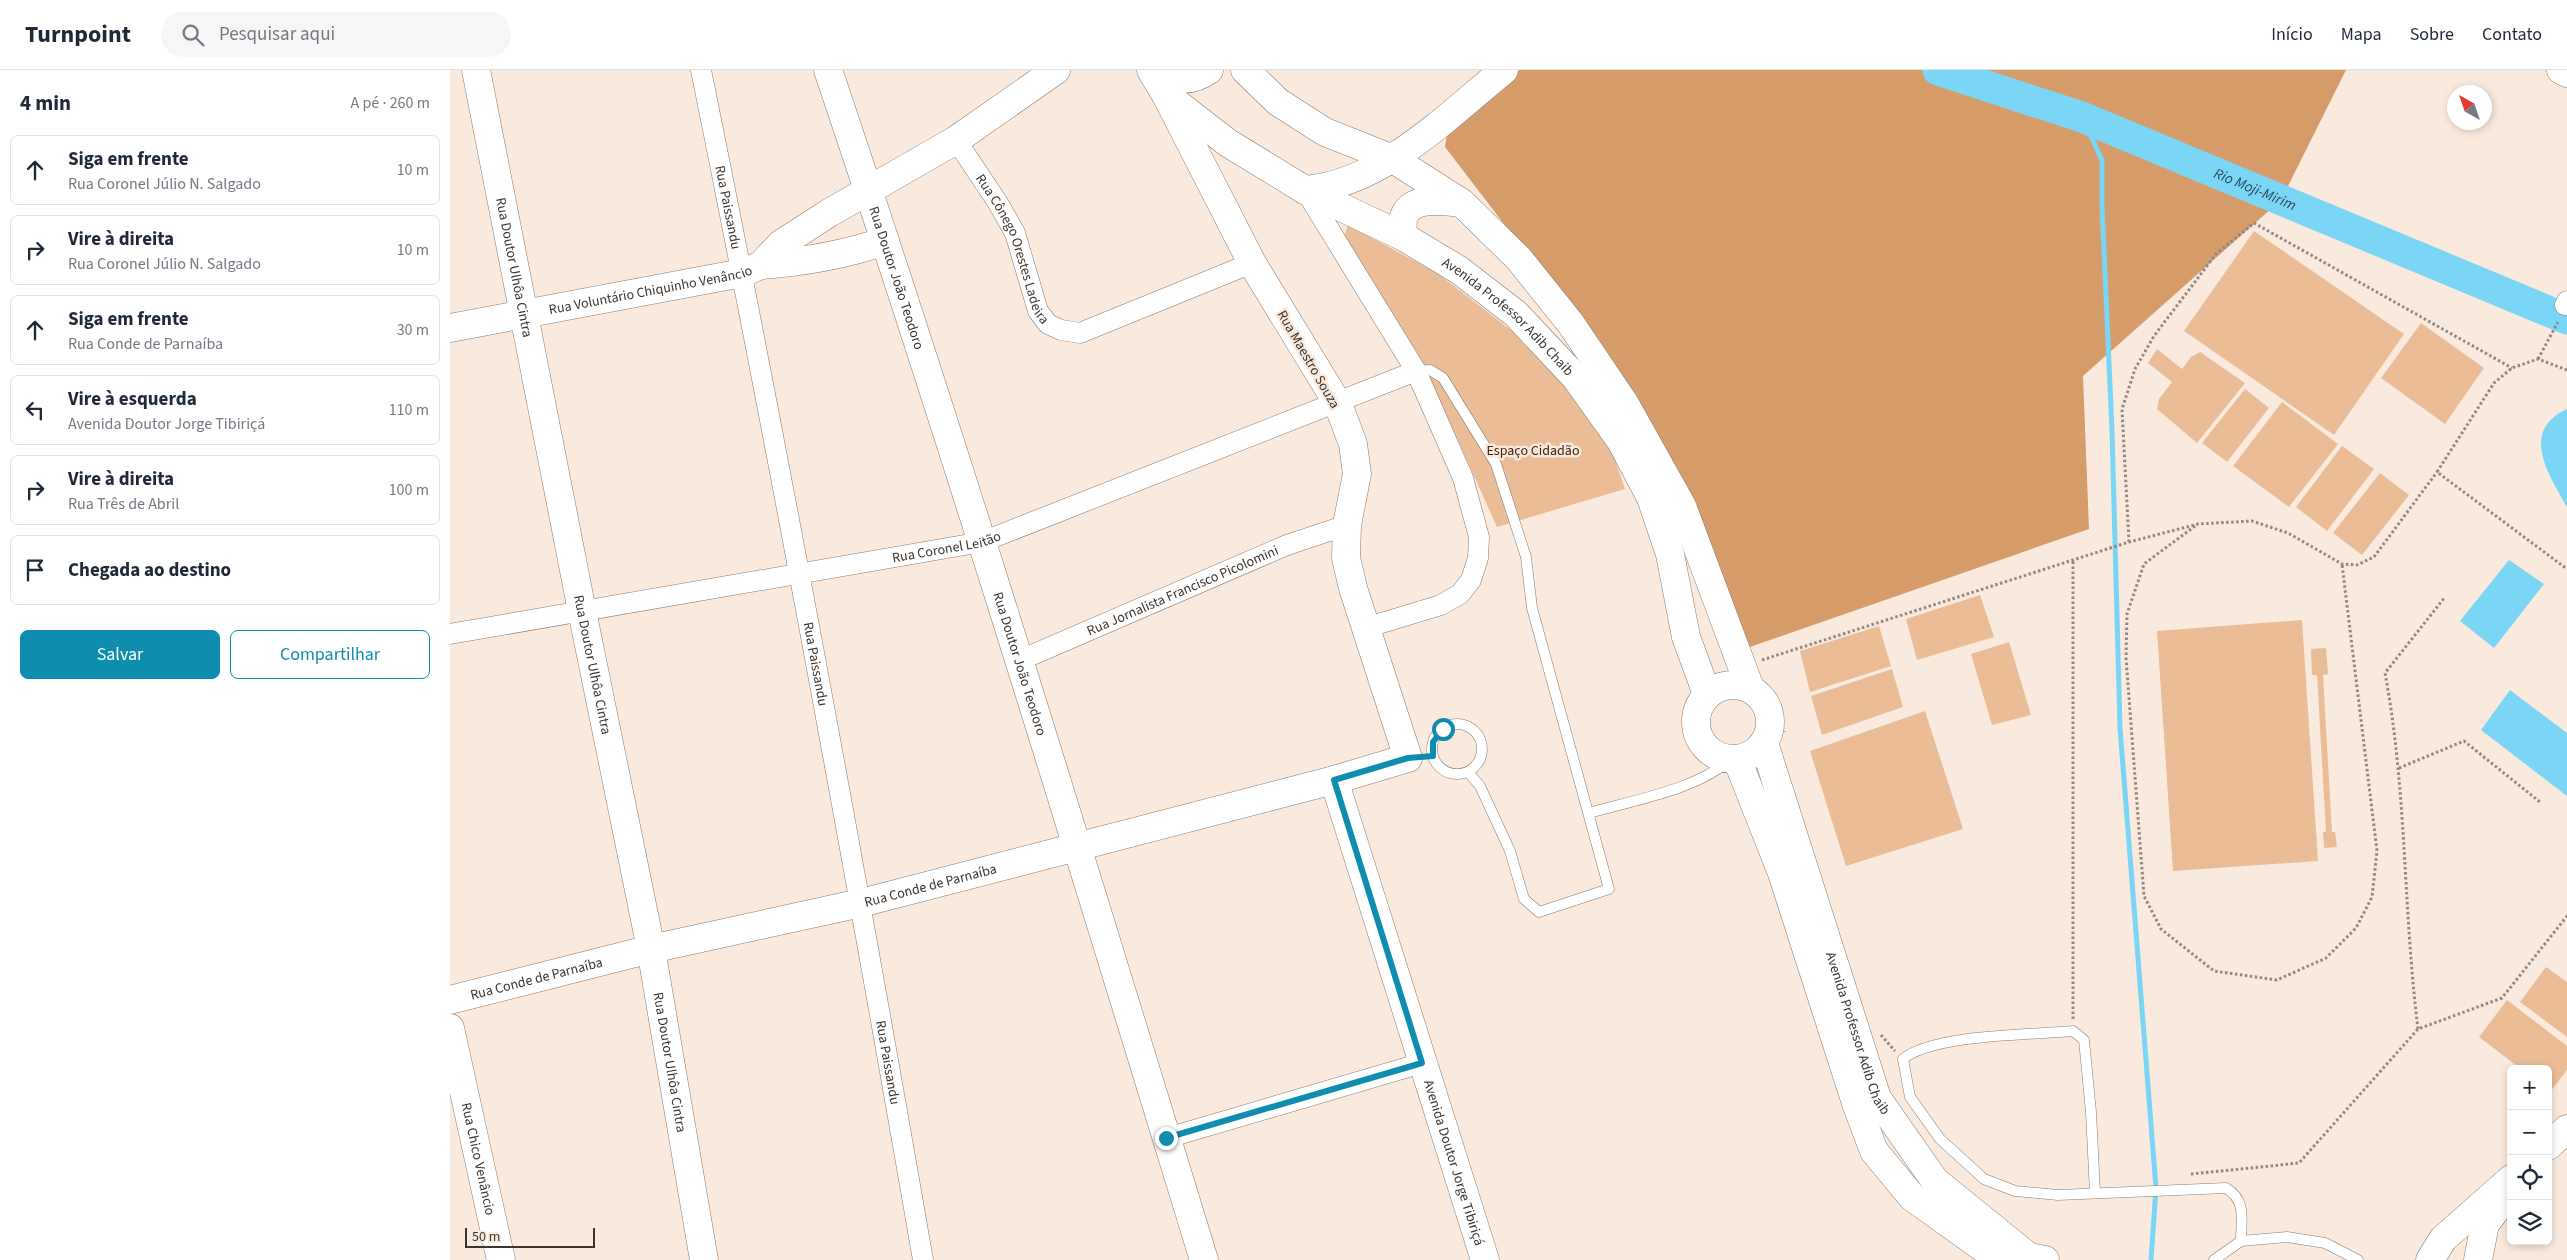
<!DOCTYPE html>
<html lang="pt">
<meta charset="utf-8">
<style>
body{margin:0;font-family:"Source Sans 3",sans-serif;background:#f6f6f7;color:#1f2937}
.controls{position:absolute;right:15px;bottom:15px;display:grid;overflow:hidden;border-radius:8px;box-shadow:0 2px 8px #0003}
.controls button{width:45px;height:45px;display:grid;place-items:center;padding:0;border:0;border-bottom:1px solid #e0e1e3;background:#fff;color:#1f2937;font:25px sans-serif}
.compass{position:absolute;left:1997px;top:15px;width:45px;height:45px;border-radius:50%;background:#fff;box-shadow:0 2px 8px #0003;rotate:320deg}
.scale{position:absolute;left:15px;bottom:12px;width:130px;box-sizing:border-box;padding-left:5px;border:2px solid #3b3530;border-top:0;font-size:14px;line-height:18px;white-space:nowrap;color:#3b3530;-webkit-text-stroke:4px #faeade;paint-order:stroke}
.stop{position:absolute;width:15px;height:15px;margin:-11px;border:4px solid #0f8dae;border-radius:50%;background:#fff}
.stop.end{background:#0f8dae;border-color:#fff;box-shadow:0 1px 5px #0008}
.list{margin:0;padding:0;list-style:none}
h2{display:flex;justify-content:space-between;align-items:center;height:65px;margin:0;padding:0 20px;font-size:21px}
h2 small{font-size:16px;font-weight:400;color:#747a83}
.list li{display:grid;grid-template-columns:32px 1fr auto;gap:15px;align-items:center;box-sizing:border-box;height:70px;margin:0 10px 10px;padding:0 10px;border:1px solid #e0e1e3;border-radius:8px}
.list b{display:block;font-size:19px;white-space:nowrap}
.list p{margin:0;font-size:16px;white-space:nowrap;color:#747a83}
.list em{font-size:16px;font-style:normal;color:#747a83}
.actions{display:flex;gap:10px;padding:15px 20px}
.actions a{flex:1;padding:11px 0;border:1px solid #0f8dae;border-radius:8px;text-align:center;font-size:18px;color:#0f8dae}
.actions .main{background:#0f8dae;color:#fff}
.icon{flex:none;width:28px;height:28px;fill:none;stroke:currentColor;stroke-width:2;stroke-linecap:round;stroke-linejoin:round}
.map{position:relative;flex:none;width:2117px;height:1190px;overflow:hidden}
header{display:flex;align-items:center;gap:30px;box-sizing:border-box;height:70px;padding:0 25px;background:#fff;border-bottom:1px solid #e0e1e3}
header strong{font-size:24px}
nav{display:flex;gap:28px;margin-inline-start:auto;font-size:18px}
.search{width:350px;height:45px;background:#f6f6f7;display:flex;align-items:center;gap:12px;box-sizing:border-box;padding:0 18px;border-radius:28px;color:#747a83;font-size:19px}
main{display:flex}
aside{flex:1;background:#fff}
.map>svg:first-child{display:block}
</style>
<header>
<strong>Turnpoint</strong>
<div class="search"><svg class="icon" aria-label="search" viewBox="0 0 24 24"><circle cx="10" cy="10" r="6"/><path d="M15 15l6 6"/></svg>Pesquisar aqui</div>
<nav><a>Início</a><a>Mapa</a><a>Sobre</a><a>Contato</a></nav>
</header>
<main>
<aside>
<h2>4 min<small>A pé · 260 m</small></h2>
<ul class="list">
<li><svg class="icon" aria-label="ahead" viewBox="0 0 24 24"><path d="M12 20V5M6 11l6-6 6 6"/></svg><div><b>Siga em frente</b><p>Rua Coronel Júlio N. Salgado</p></div><em>10 m</em></li>
<li><svg class="icon" aria-label="right" viewBox="0 0 24 24"><path d="M7 20v-9h11M14 6l5 5-5 5"/></svg><div><b>Vire à direita</b><p>Rua Coronel Júlio N. Salgado</p></div><em>10 m</em></li>
<li><svg class="icon" aria-label="ahead" viewBox="0 0 24 24"><path d="M12 20V5M6 11l6-6 6 6"/></svg><div><b>Siga em frente</b><p>Rua Conde de Parnaíba</p></div><em>30 m</em></li>
<li><svg class="icon" aria-label="left" viewBox="0 0 24 24"><path d="M17 20v-9H6M10 6l-5 5 5 5"/></svg><div><b>Vire à esquerda</b><p>Avenida Doutor Jorge Tibiriçá</p></div><em>110 m</em></li>
<li><svg class="icon" aria-label="right" viewBox="0 0 24 24"><path d="M7 20v-9h11M14 6l5 5-5 5"/></svg><div><b>Vire à direita</b><p>Rua Três de Abril</p></div><em>100 m</em></li>
<li><svg class="icon" aria-label="arrive" viewBox="0 0 24 24"><path d="M6 21V4h12l-3 4 3 4H6"/></svg><div><b>Chegada ao destino</b></div></li>
</ul>
<div class="actions"><a class="main">Salvar</a><a>Compartilhar</a></div>
</aside>
<div class="map">
<svg width="2117" height="1190" viewBox="0 0 2117 1190">
<rect width="100%" height="100%" fill="#faeade"/>
<path fill="#eabd97" d="M898 155 987 203 1070 267 1123 324 1164 386 1175 419 1047 457 978 304 894 167Z
M1804 161 1954 264 1884 365 1734 261Z
M1971 253 2034 298 1995 354 1931 308Z
M1707 279 1732 299 1741 287 1750 282 1795 313 1747 373 1707 339 1709 329 1722 312 1698 293Z
M1795 319 1819 338 1777 392 1752 373Z
M1832 332 1888 374 1839 437 1783 396Z
M1892 376 1924 399 1877 461 1846 437Z
M1930 403 1959 425 1912 485 1883 463Z
M1530 525 1544 567 1467 590 1456 549Z
M1852 550 1868 791 1723 801 1707 561Z
M1429 556 1441 596 1360 622 1350 581Z
M1559 572 1581 645 1542 655 1521 584Z
M1876 578 1878 604 1873 605 1882 762H1885L1887 777 1874 778 1873 762H1876L1867 605H1862L1861 579Z
M1442 599 1453 637 1372 665 1361 626Z
M1475 641 1513 759 1396 796 1360 681Z
M2096 897 2117 912V967L2070 932Z
M2057 930 2117 976V1000L2100 1022 2098 999H2071L2029 967Z"/>
<path fill="#d69c69" d="M1070 0H1896L1831 130 1633 306 1639 459 1300 577 1238 421 1064 167 995 77 998 57Z"/>
<path fill="#7bd5f4" d="M2117 339V437C2099 405 2069 361 2117 339Z
M2059 490 2094 514 2044 578 2010 551Z
M2060 620 2117 663V726L2031 660Z"/>
<g fill="none" stroke-linecap="round" stroke-linejoin="round">
<path stroke="#7bd5f4" stroke-width="5" d="M1632 47 1652 90V136L1662 360 1670 658 1706 1118 1701 1190"/>
<path stroke="#7bd5f4" stroke-width="31" id="s1" d="M1488 0 1632 47 2117 249"/>
<defs>
<path id="lane" d="M966 301 980 300 993 308 1046 394 1076 487 1082 538 1159 819 1089 842 1074 829 1060 781 1030 716 1018 702
M982 679a25 25 0 1 1 50 0a25 25 0 1 1-50 0Z
M1139 743C1180 731 1250 719 1280 689
M1645 1123 1641 1042 1634 970 1623 961C1581 965 1484 964 1453 989L1460 1027 1490 1069 1534 1109 1565 1121 1608 1125 1776 1118C1797 1131 1791 1149 1791 1171
M1764 1190 1791 1171 1837 1167 1875 1173 1908 1190"/>
<g id="street">
<path id="s2" d="M251 0C331 395 404 792 473 1190"/>
<path id="s3" d="M506 70 548 133 565 163 588 241 598 254 611 260 630 263 802 193"/>
<path d="M855 120 966 301 1013 408 1029 467 1028 488 1021 510 1010 524 991 535 915 558"/>
<path d="M2115 235 2117 231"/>
<path id="s4" d="M0 564 532 472 966 301"/>
<path id="s5" d="M568 591 837 475 897 455"/>
<path d="M717 1068 972 993"/>
</g>
<g id="secondary">
<path id="s6" d="M26 0 132 541 201 879 254 1190"/>
<path id="s7" d="M378 0C511 394 632 792 754 1190"/>
<path id="s8" d="M701 0 716 25 778 73 855 120 954 167 1009 200 1066 244 1126 308 1171 371 1201 428 1220 484 1236 567 1257 624"/>
<path d="M712 0C728 12 743 11 759 0"/>
<path d="M795 0 828 32 875 62 943 89 1012 133 1069 189 1121 254 1175 334 1232 436 1300 618"/>
<path d="M2111 0 2117 3"/>
<path d="M855 120C933 113 996 47 1054 0"/>
<path d="M954 167C945 126 983 129 1011 133"/>
<path d="M311 195C353 192 394 185 435 171"/>
<path id="s9" d="M0 258 292 203 311 195 331 174 379 143 506 70 606 0"/>
<circle cx="1283" cy="652" r="37"/>
<path id="s10" d="M1314 673 1427 1028 1485 1111 1579 1187 1595 1190"/>
<path d="M1287 689 1332 803 1406 1033 1424 1081 1462 1127 1550 1190"/>
<path id="s11" d="M884 710 1035 1190"/>
<path id="s12" d="M0 930 201 879 411 833 884 710 958 688 903 518 896 488 897 455 907 404 903 374 888 334 802 193 716 25"/>
<path id="s13" d="M0 958 51 1190"/>
<path d="M2098 1076 2117 1059"/>
<path d="M1980 1190 1993 1169 2061 1109"/>
<path d="M2028 1190 2035 1154 2056 1127"/>
</g>
</defs>
<use href="#lane" stroke="#87796e" stroke-width="11"/>
<use href="#street" stroke="#87796e" stroke-width="21"/>
<use href="#secondary" stroke="#87796e" stroke-width="29"/>
<path stroke="#92877f" stroke-width="3" stroke-dasharray="2.5 2.5" stroke-linecap="butt" d="M2088 289 2108 252
M2117 300 2088 289 2062 298 2044 313 1987 402 2117 499
M1745 456 1694 494 1677 544 1676 588 1694 826 1711 859 1764 901 1827 910 1876 888 1906 858 1922 827 1927 781 1892 494
M1679 472 1672 339 1685 299 1704 266 1766 184 1804 153 2062 298
M1312 590 1679 472 1748 454 1802 451 1838 463 1892 494 1907 495 1924 487 1987 402
M1322 623 1334 662
M1949 698 2014 671 2090 732
M1623 949V490
M1968 959C1953 840 1957 720 1935 603L1995 527
M1431 965 1445 981
M1741 1104 1849 1093 1968 959 2052 928 2117 846"/>
<use href="#lane" stroke="#fff" stroke-width="10"/>
<use href="#street" stroke="#fff" stroke-width="20"/>
<use href="#secondary" stroke="#fff" stroke-width="28"/>
</g>
<g fill="none" stroke-linecap="round" stroke-linejoin="round">
<path stroke="#0f8dae" stroke-width="6" d="M716 1068 972 993 884 710 958 688 983 686V672L993 659"/>
</g>
<g text-anchor="middle" stroke-width="5" stroke-linejoin="round" paint-order="stroke">
<g font-size="14" fill="#3b3530" stroke="#faeade">
<text dy="5" stroke="none"><textPath href="#s2" startOffset="140">Rua Paissandu</textPath></text>
<text dy="5" stroke="none"><textPath href="#s3" startOffset="124">Rua Cônego Orestes Ladeira</textPath></text>
<text dy="5" stroke="none"><textPath href="#s6" startOffset="201">Rua Doutor Ulhôa Cintra</textPath></text>
<text dy="5" stroke="none"><textPath href="#s7" startOffset="219">Rua Doutor João Teodoro</textPath></text>
<text dy="5" stroke="none"><textPath href="#s9" startOffset="204">Rua Voluntário Chiquinho Venâncio</textPath></text>
<text dy="5" stroke="none"><textPath href="#s8" startOffset="439">Avenida Professor Adib Chaib</textPath></text>
<text transform="translate(859 289) rotate(60)" y="5">Rua Maestro Souza</text>
<text dy="5" stroke="none"><textPath href="#s4" startOffset="504">Rua Coronel Leitão</textPath></text>
<text dy="5" stroke="none"><textPath href="#s5" startOffset="179">Rua Jornalista Francisco Picolomini</textPath></text>
<text dy="5" stroke="none"><textPath href="#s2" startOffset="605">Rua Paissandu</textPath></text>
<text dy="5" stroke="none"><textPath href="#s7" startOffset="624">Rua Doutor João Teodoro</textPath></text>
<text dy="5" stroke="none"><textPath href="#s6" startOffset="606">Rua Doutor Ulhôa Cintra</textPath></text>
<text dy="5" stroke="none"><textPath href="#s12" startOffset="494">Rua Conde de Parnaíba</textPath></text>
<text dy="5" stroke="none"><textPath href="#s12" startOffset="89">Rua Conde de Parnaíba</textPath></text>
<text dy="5" stroke="none"><textPath href="#s10" startOffset="305">Avenida Professor Adib Chaib</textPath></text>
<text dy="5" stroke="none"><textPath href="#s6" startOffset="1011">Rua Doutor Ulhôa Cintra</textPath></text>
<text dy="5" stroke="none"><textPath href="#s2" startOffset="1010">Rua Paissandu</textPath></text>
<text dy="5" stroke="none"><textPath href="#s13" startOffset="134">Rua Chico Venâncio</textPath></text>
<text dy="5" stroke="none"><textPath href="#s11" startOffset="401">Avenida Doutor Jorge Tibiriçá</textPath></text>
</g>
<g font-size="14" fill="#3d250e" stroke="#faeade">
<text x="1083" y="385">Espaço Cidadão</text>
</g>
<g font-size="15" font-style="italic" fill="#224b58" stroke="#faeade">
<text dy="5" stroke="none"><textPath href="#s1" startOffset="339">Rio Moji-Mirim</textPath></text>
</g>
</g>
</svg>
<div class="controls">
<button>+</button>
<button>−</button>
<button><svg class="icon" aria-label="locate" viewBox="0 0 24 24"><circle cx="12" cy="12" r="6"/><path d="M12 2v4M12 18v4M2 12h4M18 12h4"/></svg></button>
<button><svg class="icon" aria-label="layers" viewBox="0 0 24 24"><path d="M12 4l9 5-9 5-9-5zM3 14l9 5 9-5"/></svg></button>
</div>
<svg class="compass" viewBox="-18 -18 36 36"><path d="M0-13l5 13h-10z" fill="#e53935"/><path d="M0 13l5-13h-10z" fill="#747a83"/></svg>
<div class="scale">50 m</div>
<div class="stop" style="left:993px;top:659px"></div>
<div class="stop end" style="left:716px;top:1068px"></div>
</div>
</main>
